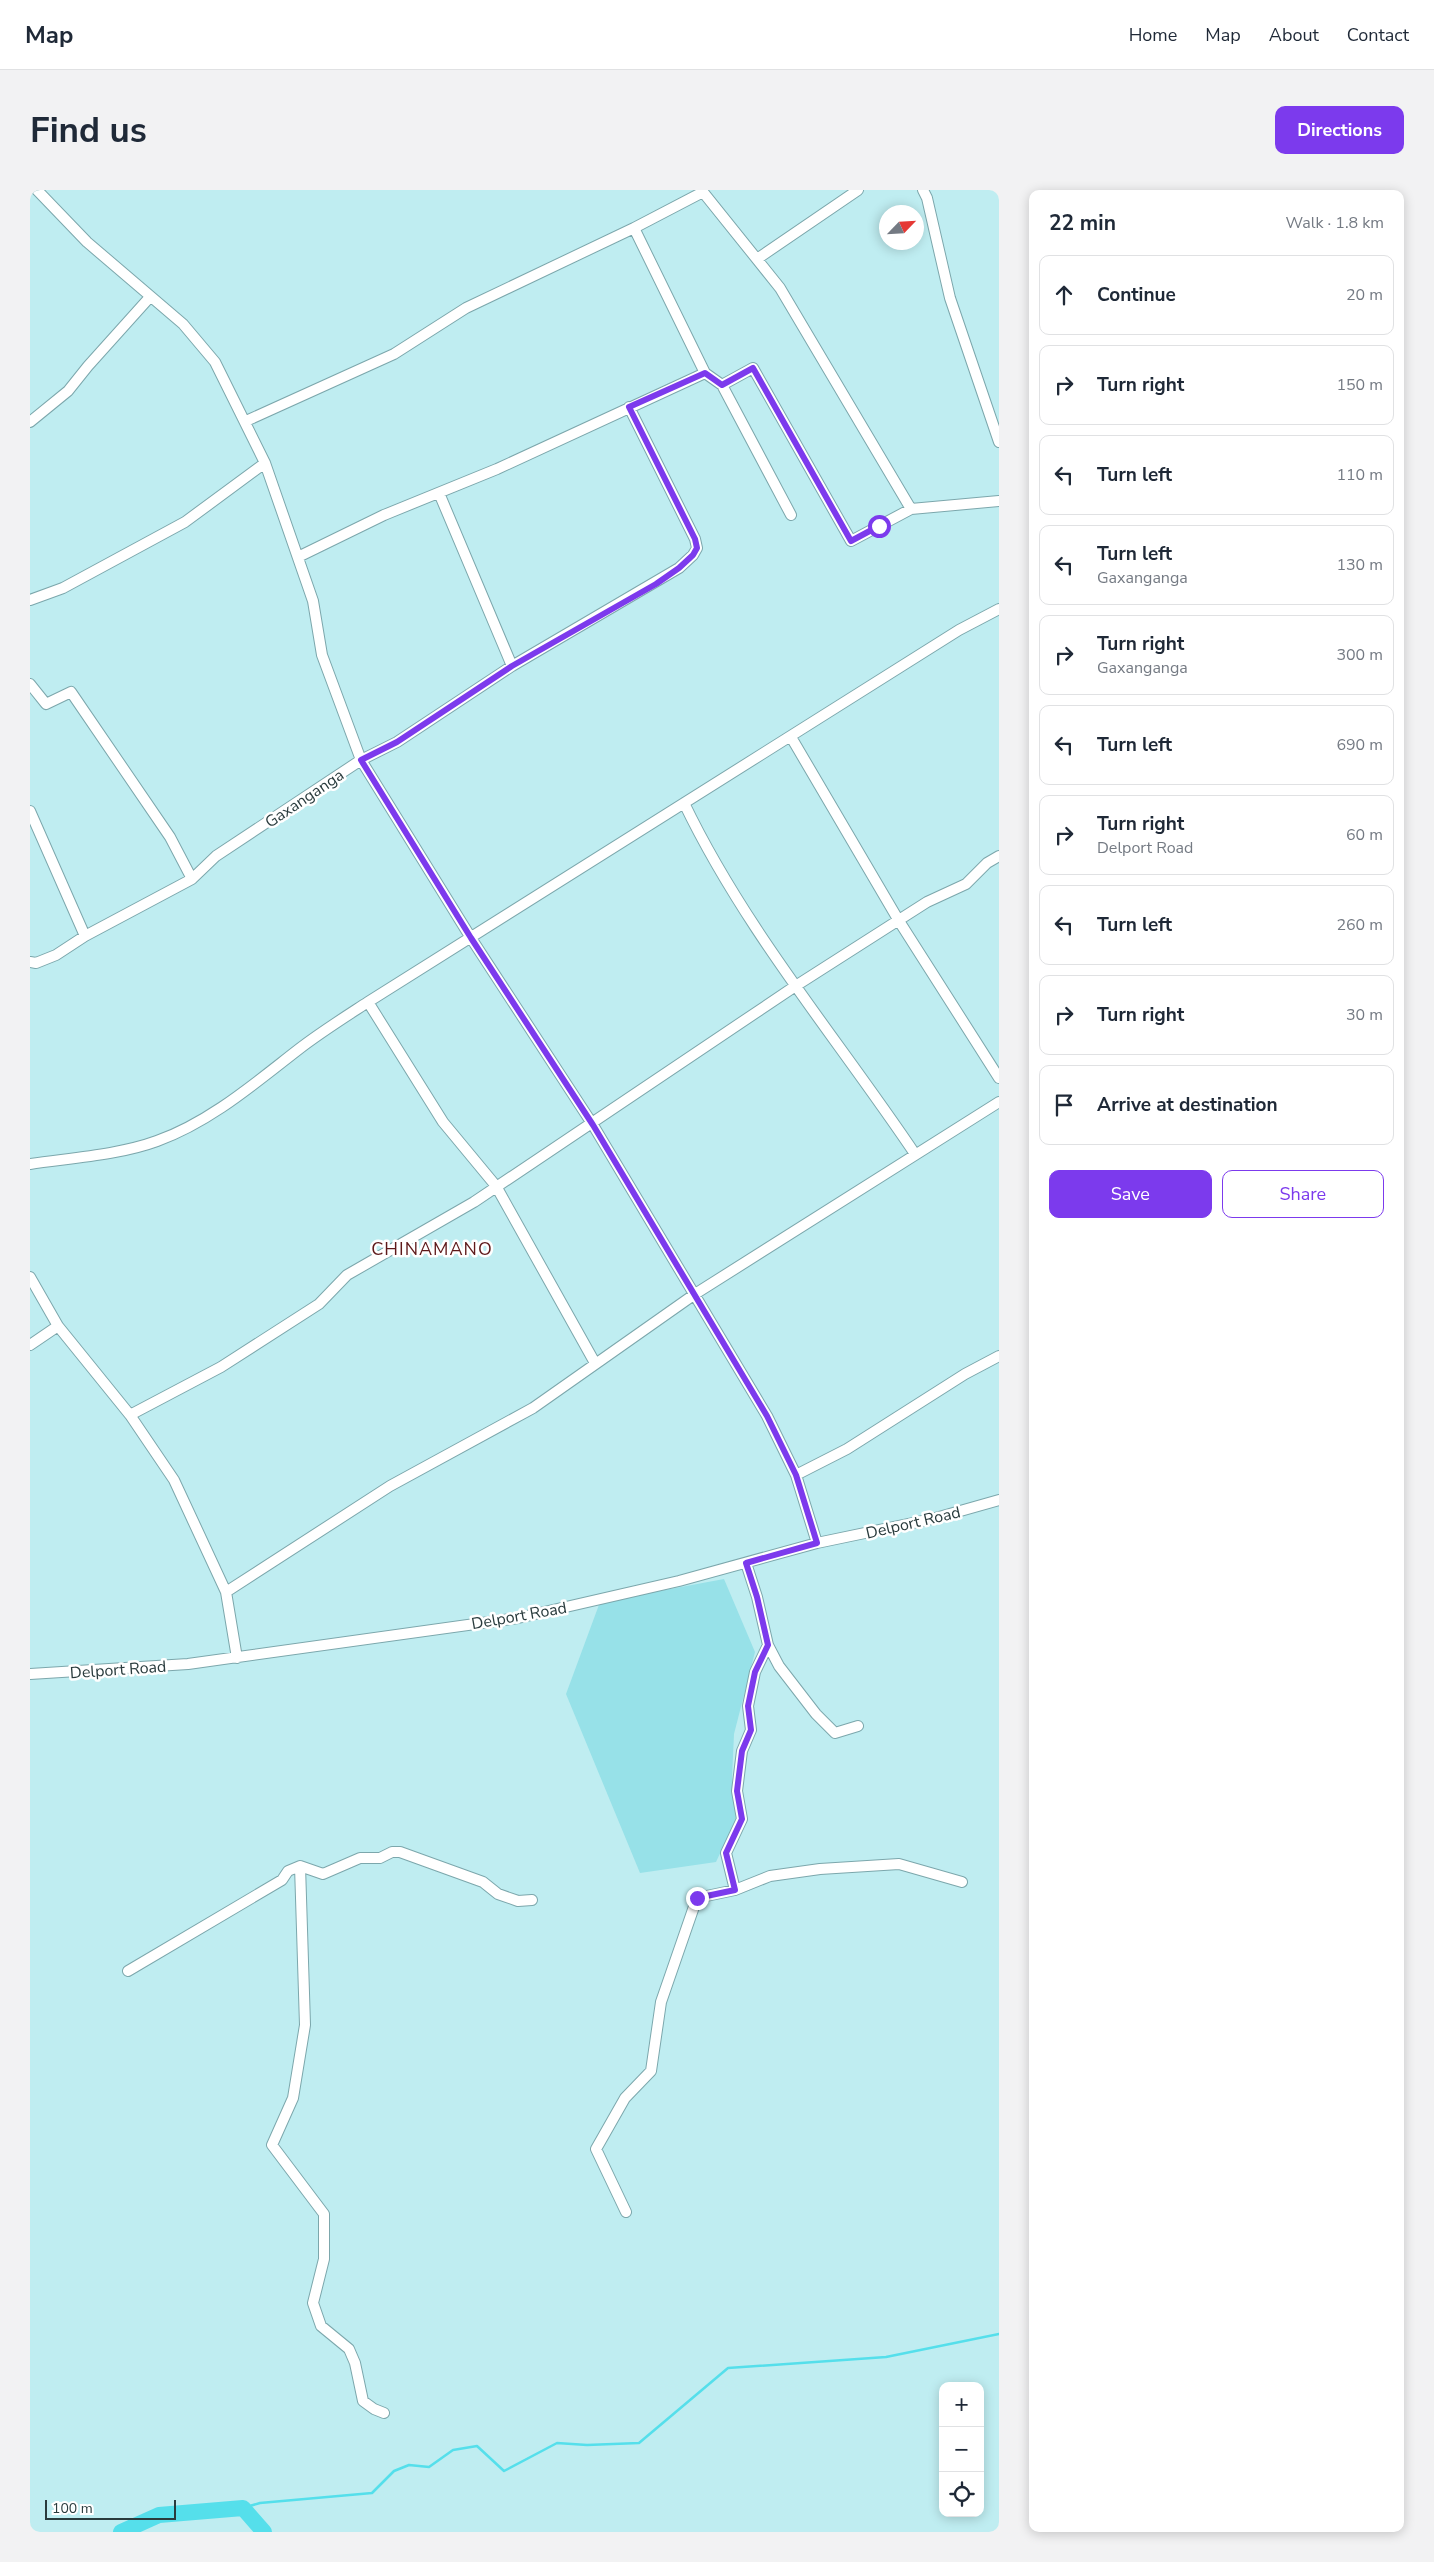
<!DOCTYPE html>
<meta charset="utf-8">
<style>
body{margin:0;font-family:"Nunito Sans",sans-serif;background:#f2f2f3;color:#1f2937}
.controls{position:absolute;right:15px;bottom:15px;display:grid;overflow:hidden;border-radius:10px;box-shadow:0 2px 12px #0003}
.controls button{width:45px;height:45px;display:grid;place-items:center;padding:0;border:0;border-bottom:1px solid #e0e1e3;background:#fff;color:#1f2937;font:25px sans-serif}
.compass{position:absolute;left:849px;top:15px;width:45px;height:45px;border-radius:50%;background:#fff;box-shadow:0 2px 12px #0003;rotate:65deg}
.scale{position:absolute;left:15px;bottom:12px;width:131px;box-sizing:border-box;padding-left:5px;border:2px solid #293b3d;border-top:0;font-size:14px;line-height:18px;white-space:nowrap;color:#293b3d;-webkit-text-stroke:4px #fff;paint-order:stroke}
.stop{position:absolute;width:15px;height:15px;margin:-11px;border:4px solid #7c3aed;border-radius:50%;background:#fff}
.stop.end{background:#7c3aed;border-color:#fff;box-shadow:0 1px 5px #0008}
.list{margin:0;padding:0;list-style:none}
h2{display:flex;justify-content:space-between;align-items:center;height:65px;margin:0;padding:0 20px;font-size:21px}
h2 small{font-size:16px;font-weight:400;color:#747a83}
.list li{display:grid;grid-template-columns:32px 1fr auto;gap:15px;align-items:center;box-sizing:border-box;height:80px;margin:0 10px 10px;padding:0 10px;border:1px solid #e0e1e3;border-radius:10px}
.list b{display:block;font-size:19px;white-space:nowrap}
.list p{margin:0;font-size:16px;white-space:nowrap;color:#747a83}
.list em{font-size:16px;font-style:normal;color:#747a83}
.actions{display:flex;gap:10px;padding:15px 20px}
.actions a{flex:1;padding:11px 0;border:1px solid #7c3aed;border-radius:10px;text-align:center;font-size:18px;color:#7c3aed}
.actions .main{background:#7c3aed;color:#fff}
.icon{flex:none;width:28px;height:28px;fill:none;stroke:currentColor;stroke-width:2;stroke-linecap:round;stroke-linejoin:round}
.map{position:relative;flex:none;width:969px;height:2342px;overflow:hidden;border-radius:10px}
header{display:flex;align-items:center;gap:30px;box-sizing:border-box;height:70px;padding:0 25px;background:#fff;border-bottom:1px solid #e0e1e3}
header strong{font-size:24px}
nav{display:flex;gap:28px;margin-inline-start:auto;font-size:18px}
.intro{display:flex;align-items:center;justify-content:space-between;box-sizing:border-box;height:120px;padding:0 30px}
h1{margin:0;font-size:35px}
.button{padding:12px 22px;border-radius:10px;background:#7c3aed;color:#fff;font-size:18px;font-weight:700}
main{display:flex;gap:30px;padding:0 30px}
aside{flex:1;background:#fff;border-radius:10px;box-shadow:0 2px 12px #0003}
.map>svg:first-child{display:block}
</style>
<header>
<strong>Map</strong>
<nav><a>Home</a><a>Map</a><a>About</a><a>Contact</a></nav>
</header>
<div class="intro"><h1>Find us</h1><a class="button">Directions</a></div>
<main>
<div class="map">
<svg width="969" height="2342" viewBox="0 0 969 2342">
<rect width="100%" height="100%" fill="#bfedf1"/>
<path fill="#97e1e8" d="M694 1389 725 1462 704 1544 702 1588 706 1629 686 1672 610 1683 536 1504 570 1412Z"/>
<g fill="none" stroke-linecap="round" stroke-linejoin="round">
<path stroke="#55dfeb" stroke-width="2.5" d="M213 2318 230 2313 342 2303 364 2281 379 2275 399 2277 423 2260 447 2256 474 2281 527 2253 557 2255 609 2253 698 2178 856 2167 969 2144"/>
<path stroke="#55dfeb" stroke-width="16" d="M91 2342 129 2325 213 2318 234 2342"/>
<defs>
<path id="minor" d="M7 0 57 52 153 134 185 172 235 273 283 411 292 465 331 570 441 748 563 935 737 1226 766 1285 787 1353
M893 0 897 8 920 108 969 252
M673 2 750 98 881 319 969 311
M604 38 675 183
M727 69 828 0
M692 195 723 178 821 351 881 319
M216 231 364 164 436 118 604 38 673 2 672 0
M0 232 38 201 58 176 120 107
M409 303 482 476
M268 367 354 325 467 279 675 183 692 195 761 325
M0 410 33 398 155 332 235 273
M0 494 16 514 41 502 140 647 162 689
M761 547 869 731 969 888
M654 613C715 740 807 848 885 964
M0 621 55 746
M0 772 6 773 26 765 55 746 162 689 186 666 331 570 367 552 482 476 649 378 663 365 667 358 665 349 599 217
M338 812 413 932 466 996 565 1173
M0 974C40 968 89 965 127 951 180 932 225 893 269 859 291 842 315 827 338 812L929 440 969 419
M0 1087 28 1136 100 1225 144 1290 196 1402 207 1468
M0 1155 28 1136
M100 1225 191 1177 289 1114 317 1085 444 1012 764 797 897 712 936 694 957 673 969 666
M766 1285 817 1259 935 1184 969 1166
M716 1373 727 1407 738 1455 749 1476 786 1524 805 1543 828 1536
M196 1402 360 1296 503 1218 665 1104 969 912
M0 1484 158 1474 488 1428 649 1391 787 1353 902 1329 969 1310
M270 1676 275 1835 263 1908 242 1955 294 2024V2069L283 2113 291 2136 319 2159 325 2173 333 2211 344 2219 354 2223
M705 1700 696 1663 712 1629 707 1601 712 1561 721 1540 718 1516 725 1482 738 1455
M98 1781 252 1690 258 1681 270 1676 293 1684 330 1668H350L362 1662H370L453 1692 468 1704 488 1711 502 1710
M596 2022 566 1959 595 1908 621 1881 631 1812 667 1708 705 1700 740 1686 790 1679 869 1674 932 1692"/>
</defs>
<use href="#minor" stroke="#7ca7ac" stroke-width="12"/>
<use href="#minor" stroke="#fff" stroke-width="10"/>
</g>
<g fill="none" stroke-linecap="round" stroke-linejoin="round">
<path stroke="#7c3aed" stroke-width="6" d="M667 1708 705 1700 696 1663 712 1629 707 1601 712 1561 721 1540 718 1516 725 1482 738 1455 727 1407 716 1373 787 1353 766 1285 737 1226 563 935 441 748 331 570 367 552 482 476 626 394 649 378 663 365 667 358 665 349 599 217 675 183 692 195 723 178 821 351 849 336"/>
</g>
<g text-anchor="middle" stroke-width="5" stroke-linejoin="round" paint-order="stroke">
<g font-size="16" fill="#293b3d" stroke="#fff">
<text transform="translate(274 608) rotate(-34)" y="6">Gaxanganga</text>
<text transform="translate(883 1332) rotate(-13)" y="6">Delport Road</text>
<text transform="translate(489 1425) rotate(-10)" y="6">Delport Road</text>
<text transform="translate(88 1479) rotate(-4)" y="6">Delport Road</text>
</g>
<g font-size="18" letter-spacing="1" fill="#5e191a" stroke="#fff">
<text x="402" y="1065">CHINAMANO</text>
</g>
</g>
</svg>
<div class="controls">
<button>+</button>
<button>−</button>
<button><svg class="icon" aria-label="locate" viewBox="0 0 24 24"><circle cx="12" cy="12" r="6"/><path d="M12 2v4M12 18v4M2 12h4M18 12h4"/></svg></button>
</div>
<svg class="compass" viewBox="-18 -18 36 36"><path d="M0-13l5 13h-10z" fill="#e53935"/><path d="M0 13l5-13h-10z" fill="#747a83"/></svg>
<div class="scale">100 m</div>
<div class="stop" style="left:849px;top:336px"></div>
<div class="stop end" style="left:667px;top:1708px"></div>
</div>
<aside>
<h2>22 min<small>Walk · 1.8 km</small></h2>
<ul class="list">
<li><svg class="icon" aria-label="ahead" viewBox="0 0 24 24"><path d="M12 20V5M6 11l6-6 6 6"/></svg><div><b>Continue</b></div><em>20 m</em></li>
<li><svg class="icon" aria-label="right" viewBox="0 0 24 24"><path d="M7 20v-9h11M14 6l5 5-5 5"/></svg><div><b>Turn right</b></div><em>150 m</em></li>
<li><svg class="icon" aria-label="left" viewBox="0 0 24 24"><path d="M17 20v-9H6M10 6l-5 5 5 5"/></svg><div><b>Turn left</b></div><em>110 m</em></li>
<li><svg class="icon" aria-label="left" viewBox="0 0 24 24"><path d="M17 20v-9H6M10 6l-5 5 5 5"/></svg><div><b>Turn left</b><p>Gaxanganga</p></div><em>130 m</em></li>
<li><svg class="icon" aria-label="right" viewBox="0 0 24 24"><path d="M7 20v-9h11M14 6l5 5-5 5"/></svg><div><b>Turn right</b><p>Gaxanganga</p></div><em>300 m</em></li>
<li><svg class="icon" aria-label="left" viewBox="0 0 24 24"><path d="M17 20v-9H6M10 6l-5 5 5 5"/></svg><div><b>Turn left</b></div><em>690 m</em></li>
<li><svg class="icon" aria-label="right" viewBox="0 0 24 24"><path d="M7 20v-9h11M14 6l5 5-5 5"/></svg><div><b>Turn right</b><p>Delport Road</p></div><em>60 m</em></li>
<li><svg class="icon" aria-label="left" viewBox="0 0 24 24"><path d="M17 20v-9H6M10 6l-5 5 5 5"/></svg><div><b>Turn left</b></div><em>260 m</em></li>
<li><svg class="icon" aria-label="right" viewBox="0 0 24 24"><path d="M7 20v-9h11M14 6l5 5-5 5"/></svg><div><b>Turn right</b></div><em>30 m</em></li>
<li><svg class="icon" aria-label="arrive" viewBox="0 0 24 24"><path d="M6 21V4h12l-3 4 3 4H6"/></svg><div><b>Arrive at destination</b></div></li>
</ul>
<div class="actions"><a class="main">Save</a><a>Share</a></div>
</aside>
</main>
